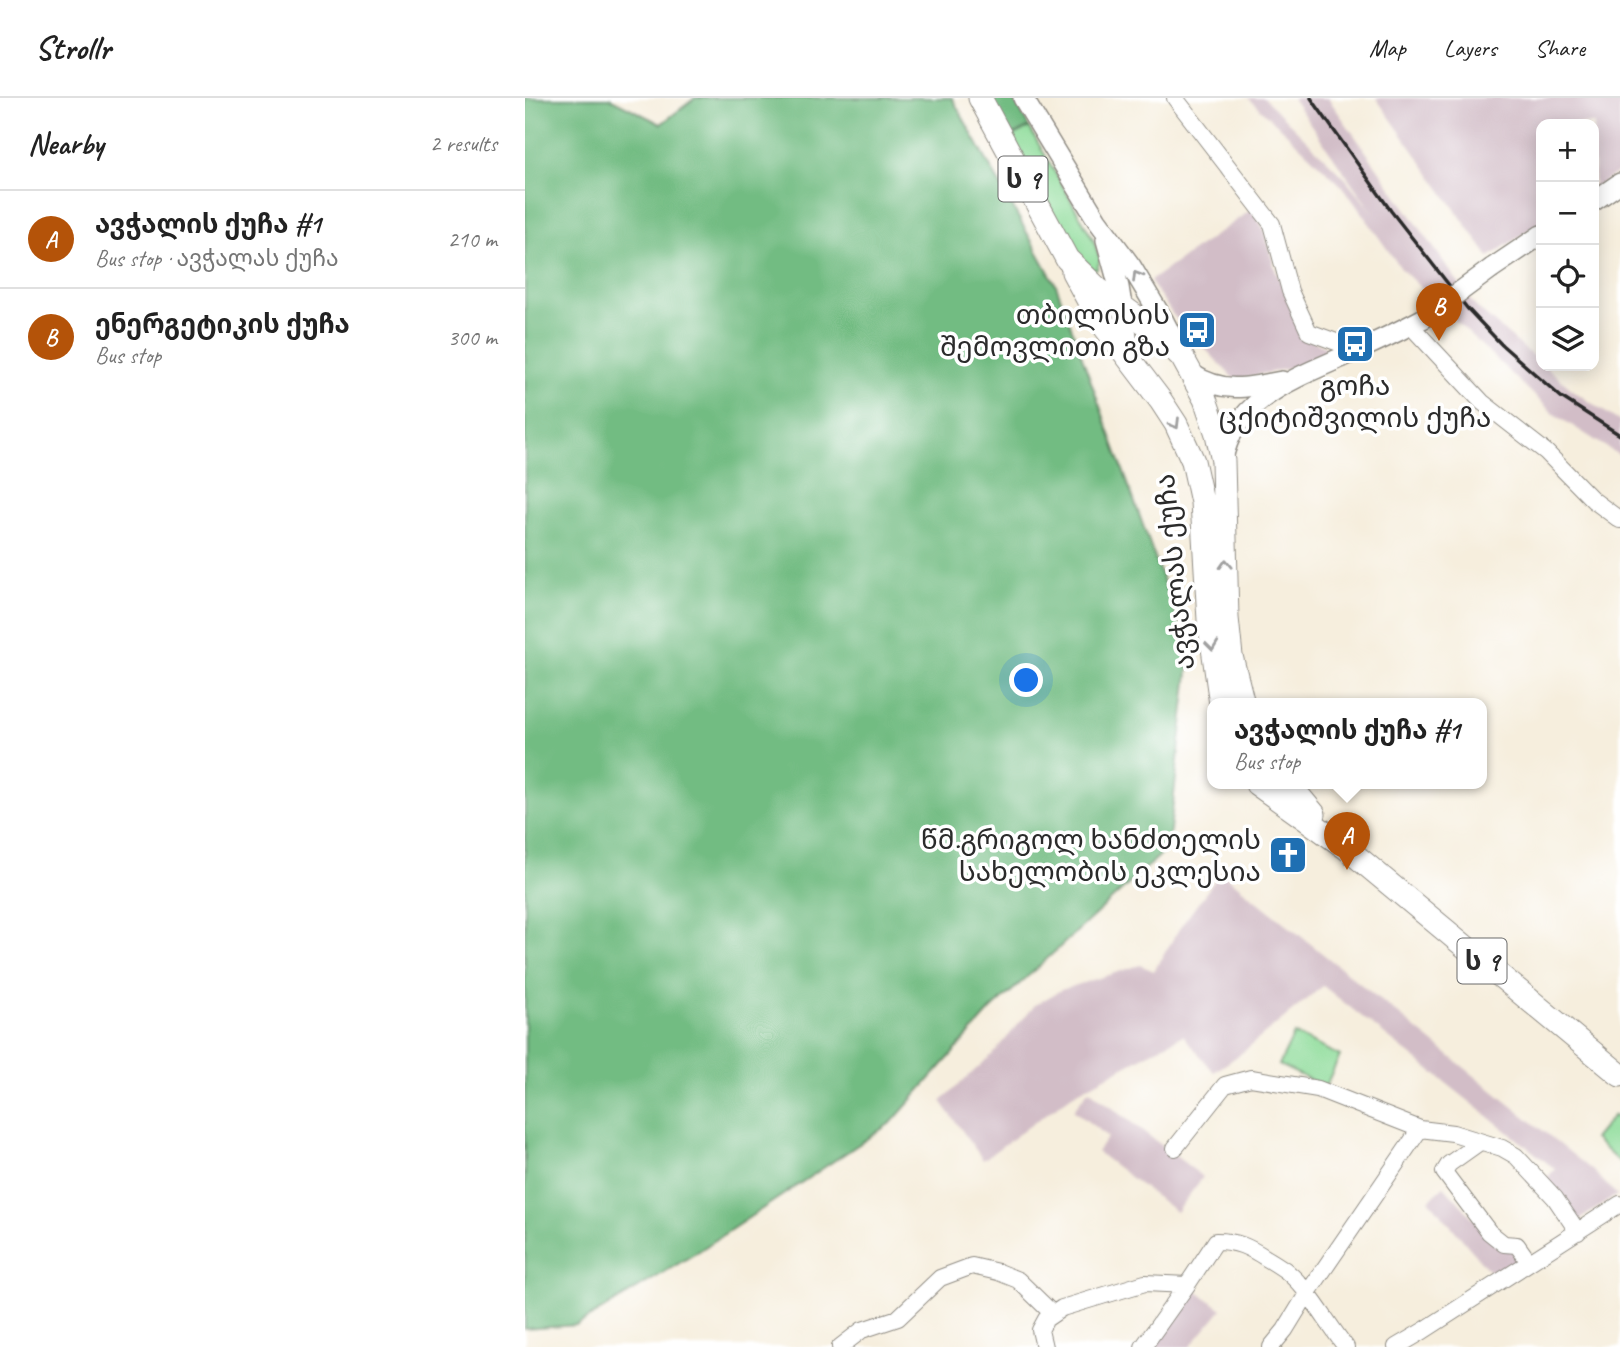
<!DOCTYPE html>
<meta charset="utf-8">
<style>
body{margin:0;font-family:Caveat,"Noto Sans Georgian",sans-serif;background:#f6f6f6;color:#222}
.controls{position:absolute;right:21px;top:21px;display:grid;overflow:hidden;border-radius:14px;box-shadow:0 4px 18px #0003}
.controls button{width:63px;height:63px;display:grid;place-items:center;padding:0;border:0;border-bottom:2px solid #e0e0e0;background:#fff;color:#222;font:35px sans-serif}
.you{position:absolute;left:502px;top:583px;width:24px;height:24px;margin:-18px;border:5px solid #fff;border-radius:50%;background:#1a73e8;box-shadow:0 0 0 10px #1a73e833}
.badge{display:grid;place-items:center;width:46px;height:46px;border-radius:50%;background:#b45309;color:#fff;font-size:23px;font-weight:700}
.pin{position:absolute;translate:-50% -58px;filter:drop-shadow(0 2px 4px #0008)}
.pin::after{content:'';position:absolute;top:37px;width:24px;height:21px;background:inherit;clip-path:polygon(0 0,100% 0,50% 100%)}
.popup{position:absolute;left:682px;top:600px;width:280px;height:91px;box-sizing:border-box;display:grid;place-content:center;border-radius:14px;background:#fff;filter:drop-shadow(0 2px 5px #0005);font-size:23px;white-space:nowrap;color:#767676}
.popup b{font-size:26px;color:#222}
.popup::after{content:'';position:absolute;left:50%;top:100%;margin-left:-14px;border:14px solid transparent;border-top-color:#fff}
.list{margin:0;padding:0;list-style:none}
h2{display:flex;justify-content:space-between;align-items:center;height:91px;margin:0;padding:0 28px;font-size:30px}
h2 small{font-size:23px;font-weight:400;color:#767676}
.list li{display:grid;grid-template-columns:46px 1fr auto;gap:21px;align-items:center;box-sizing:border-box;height:98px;padding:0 28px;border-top:2px solid #e0e0e0}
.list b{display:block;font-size:26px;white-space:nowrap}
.list p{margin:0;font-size:23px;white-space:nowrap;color:#767676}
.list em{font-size:23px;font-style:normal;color:#767676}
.icon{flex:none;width:38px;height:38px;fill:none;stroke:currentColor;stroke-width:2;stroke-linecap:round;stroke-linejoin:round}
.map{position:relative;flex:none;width:1095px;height:1249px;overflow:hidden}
header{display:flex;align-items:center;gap:42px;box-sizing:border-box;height:98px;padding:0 35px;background:#fff;border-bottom:2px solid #e0e0e0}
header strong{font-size:33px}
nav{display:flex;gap:38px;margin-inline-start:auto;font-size:24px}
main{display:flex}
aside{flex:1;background:#fff}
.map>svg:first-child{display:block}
</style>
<header>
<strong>Strollr</strong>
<nav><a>Map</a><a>Layers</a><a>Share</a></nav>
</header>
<main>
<aside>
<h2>Nearby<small>2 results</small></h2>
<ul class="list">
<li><span class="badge">A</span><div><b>ავჭალის ქუჩა #1</b><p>Bus stop · ავჭალას ქუჩა</p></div><em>210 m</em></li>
<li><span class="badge">B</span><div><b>ენერგეტიკის ქუჩა</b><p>Bus stop</p></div><em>300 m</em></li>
</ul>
</aside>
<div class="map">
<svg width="1095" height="1249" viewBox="0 0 1095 1249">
<rect width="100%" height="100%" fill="#fff"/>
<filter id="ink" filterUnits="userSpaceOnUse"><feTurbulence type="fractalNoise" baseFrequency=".0143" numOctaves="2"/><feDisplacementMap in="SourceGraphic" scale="14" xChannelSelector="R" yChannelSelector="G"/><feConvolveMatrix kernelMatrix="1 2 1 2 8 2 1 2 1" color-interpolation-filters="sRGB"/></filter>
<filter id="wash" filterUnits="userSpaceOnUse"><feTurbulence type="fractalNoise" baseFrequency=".00686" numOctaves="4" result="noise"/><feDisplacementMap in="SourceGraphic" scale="28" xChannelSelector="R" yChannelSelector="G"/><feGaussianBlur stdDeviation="1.57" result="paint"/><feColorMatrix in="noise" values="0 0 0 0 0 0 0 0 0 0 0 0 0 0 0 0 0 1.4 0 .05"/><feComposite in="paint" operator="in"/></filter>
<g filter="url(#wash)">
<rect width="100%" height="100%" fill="#f6eedd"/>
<path fill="#d2bdc7" d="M723 0H739L820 80 848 115 767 0H803L950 208 1016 265V268H1020L1050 294 1095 324V358L1029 316 877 172 819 90 756 30Z
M851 0H1095V73L1069 90V26H1016V124L964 159Z
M727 111 738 130 751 174 784 241 809 254 783 266 710 282 648 217 625 183Z
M696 774 1068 1073 1092 1097 1051 1124 1021 1081 1030 1071 798 888 714 957 689 974 658 937 547 997 458 1062 416 1003 469 955 510 907 536 892 615 867 629 873 654 831Z
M564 992 678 1079 651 1114 572 1054 583 1039 548 1012Z
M919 1088 975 1150H988L998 1162 971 1181 904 1102Z
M667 1190 697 1211 665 1249H619Z"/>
<path fill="#8edc9a" stroke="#5c8462" stroke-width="2" d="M504 29 568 141 575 162 572 171 567 172 546 150 484 40Z
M769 936 815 958 800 989 754 967Z
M1089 1017 1095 1022V1065L1069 1041Z"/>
<path fill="#72bc82" stroke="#4e7456" stroke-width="2" d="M0 0H85L136 26 170 0H427L531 187 665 557 643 750 466 912 367 1024 171 1155 52 1227 0 1231Z
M463 0H489L504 29 484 40Z"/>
</g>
<g filter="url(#ink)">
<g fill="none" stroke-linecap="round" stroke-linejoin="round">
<defs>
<path id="minor" d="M650 0 747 126 765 193 784 234 833 252
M885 227 957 304 1021 354 1068 402 1095 422
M955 1044 924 1066 919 1074 964 1134 979 1146 992 1147 1004 1164
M650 1050 700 987 726 980 793 991 895 1031 928 1035 977 1050 991 1058 1030 1100 1053 1134
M315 1249 337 1232 373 1220 415 1180 447 1168 473 1174 493 1182 528 1216
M519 1249 515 1232 521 1221 537 1210 620 1185 662 1187
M618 1249 662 1187 691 1143C712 1143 724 1149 741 1160 748 1164 754 1168 760 1172 785 1192 801 1224 821 1249
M746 1249 760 1232 782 1196 895 1031
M871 1249 898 1233 1095 1106"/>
<path id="major" d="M498 0 572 122 606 168 639 223 654 252
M1069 103 1095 85
M581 142 594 189 603 245 609 263
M967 170 1016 137
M667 276C698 296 723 290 757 283
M698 362C708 302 771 280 820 258 847 246 873 234 899 220"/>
<path id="highway" d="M455 0 542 161 573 191 628 231 657 259 680 301 692 336 698 363 702 520 706 558 718 606
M548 174 573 220 636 303 651 326 668 363 677 404 684 522 696 606
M732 686 820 749 1095 977
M764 686 789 716"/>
</defs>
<use href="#minor" stroke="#908c84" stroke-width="18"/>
<use href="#major" stroke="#908c84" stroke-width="22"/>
<use href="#highway" stroke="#908c84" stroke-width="25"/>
<use href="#minor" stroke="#fff" stroke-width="16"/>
<use href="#major" stroke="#fff" stroke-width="19"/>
<use href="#highway" stroke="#fff" stroke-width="23"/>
<path stroke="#2b2b2b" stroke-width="3.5" d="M786 0 866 113 942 210 977 247 1036 299 1095 337"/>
<defs>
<path id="major-bridge" d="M899 220 967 170"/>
</defs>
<use href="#major-bridge" stroke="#908c84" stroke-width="22" stroke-linecap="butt"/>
<use href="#major-bridge" stroke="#fff" stroke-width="19"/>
</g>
<defs><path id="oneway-chevron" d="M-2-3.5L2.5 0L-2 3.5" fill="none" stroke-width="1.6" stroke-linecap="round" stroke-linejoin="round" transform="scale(1.75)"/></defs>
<g stroke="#a0a0a0">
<use href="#oneway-chevron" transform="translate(612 178) rotate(-121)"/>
<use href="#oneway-chevron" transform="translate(650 326) rotate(59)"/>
<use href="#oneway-chevron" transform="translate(701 466) rotate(-92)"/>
<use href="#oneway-chevron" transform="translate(687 548) rotate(83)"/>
</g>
</g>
<defs>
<symbol id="bus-square" viewBox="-11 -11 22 22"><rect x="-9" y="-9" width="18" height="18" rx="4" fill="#1f6fb2" stroke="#fff"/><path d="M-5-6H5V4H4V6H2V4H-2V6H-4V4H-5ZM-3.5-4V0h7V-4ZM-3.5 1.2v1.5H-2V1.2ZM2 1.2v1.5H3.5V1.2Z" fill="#fff"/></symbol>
<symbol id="church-square" viewBox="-11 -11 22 22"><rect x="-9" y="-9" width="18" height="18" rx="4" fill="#1f6fb2" stroke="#fff"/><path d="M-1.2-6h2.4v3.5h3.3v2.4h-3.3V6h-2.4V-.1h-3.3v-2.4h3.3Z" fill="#fff"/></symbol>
</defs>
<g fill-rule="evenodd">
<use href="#bus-square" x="650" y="210" width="44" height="44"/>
<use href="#bus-square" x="808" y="224" width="44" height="44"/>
<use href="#church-square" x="741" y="735" width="44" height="44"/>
</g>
<g text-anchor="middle" stroke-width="7" stroke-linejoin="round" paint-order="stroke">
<g fill="#fff" stroke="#6b6b6b" stroke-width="2">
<rect x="473.5" y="58.5" width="49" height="45" rx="5"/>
<rect x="932.5" y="840.5" width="49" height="45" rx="5"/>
</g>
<g font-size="26" font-weight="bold" fill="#2b2b2b">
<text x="498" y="90">ს 9</text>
<text x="957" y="872">ს 9</text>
</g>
<g font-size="28" fill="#2b2b2b" stroke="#fff" text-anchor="end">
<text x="645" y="226">თბილისის<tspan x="645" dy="32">შემოვლითი გზა</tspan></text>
<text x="830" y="297" text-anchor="middle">გოჩა<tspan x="830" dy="32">ცქიტიშვილის ქუჩა</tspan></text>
<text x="736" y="751">წმ.გრიგოლ ხანძთელის<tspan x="736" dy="32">სახელობის ეკლესია</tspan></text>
</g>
<g font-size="28" fill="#2b2b2b" stroke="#fff">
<text transform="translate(649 474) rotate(-96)" y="10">ავჭალას ქუჩა</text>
</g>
</g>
</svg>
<div class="controls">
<button>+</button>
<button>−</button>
<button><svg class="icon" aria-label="locate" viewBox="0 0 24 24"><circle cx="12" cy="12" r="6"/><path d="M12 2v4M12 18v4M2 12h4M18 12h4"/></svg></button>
<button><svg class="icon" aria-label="layers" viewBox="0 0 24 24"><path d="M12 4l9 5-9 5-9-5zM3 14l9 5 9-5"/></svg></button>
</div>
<div class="you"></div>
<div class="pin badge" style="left:822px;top:772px">A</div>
<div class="popup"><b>ავჭალის ქუჩა #1</b>Bus stop</div>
<div class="pin badge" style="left:914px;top:243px">B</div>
</div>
</main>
